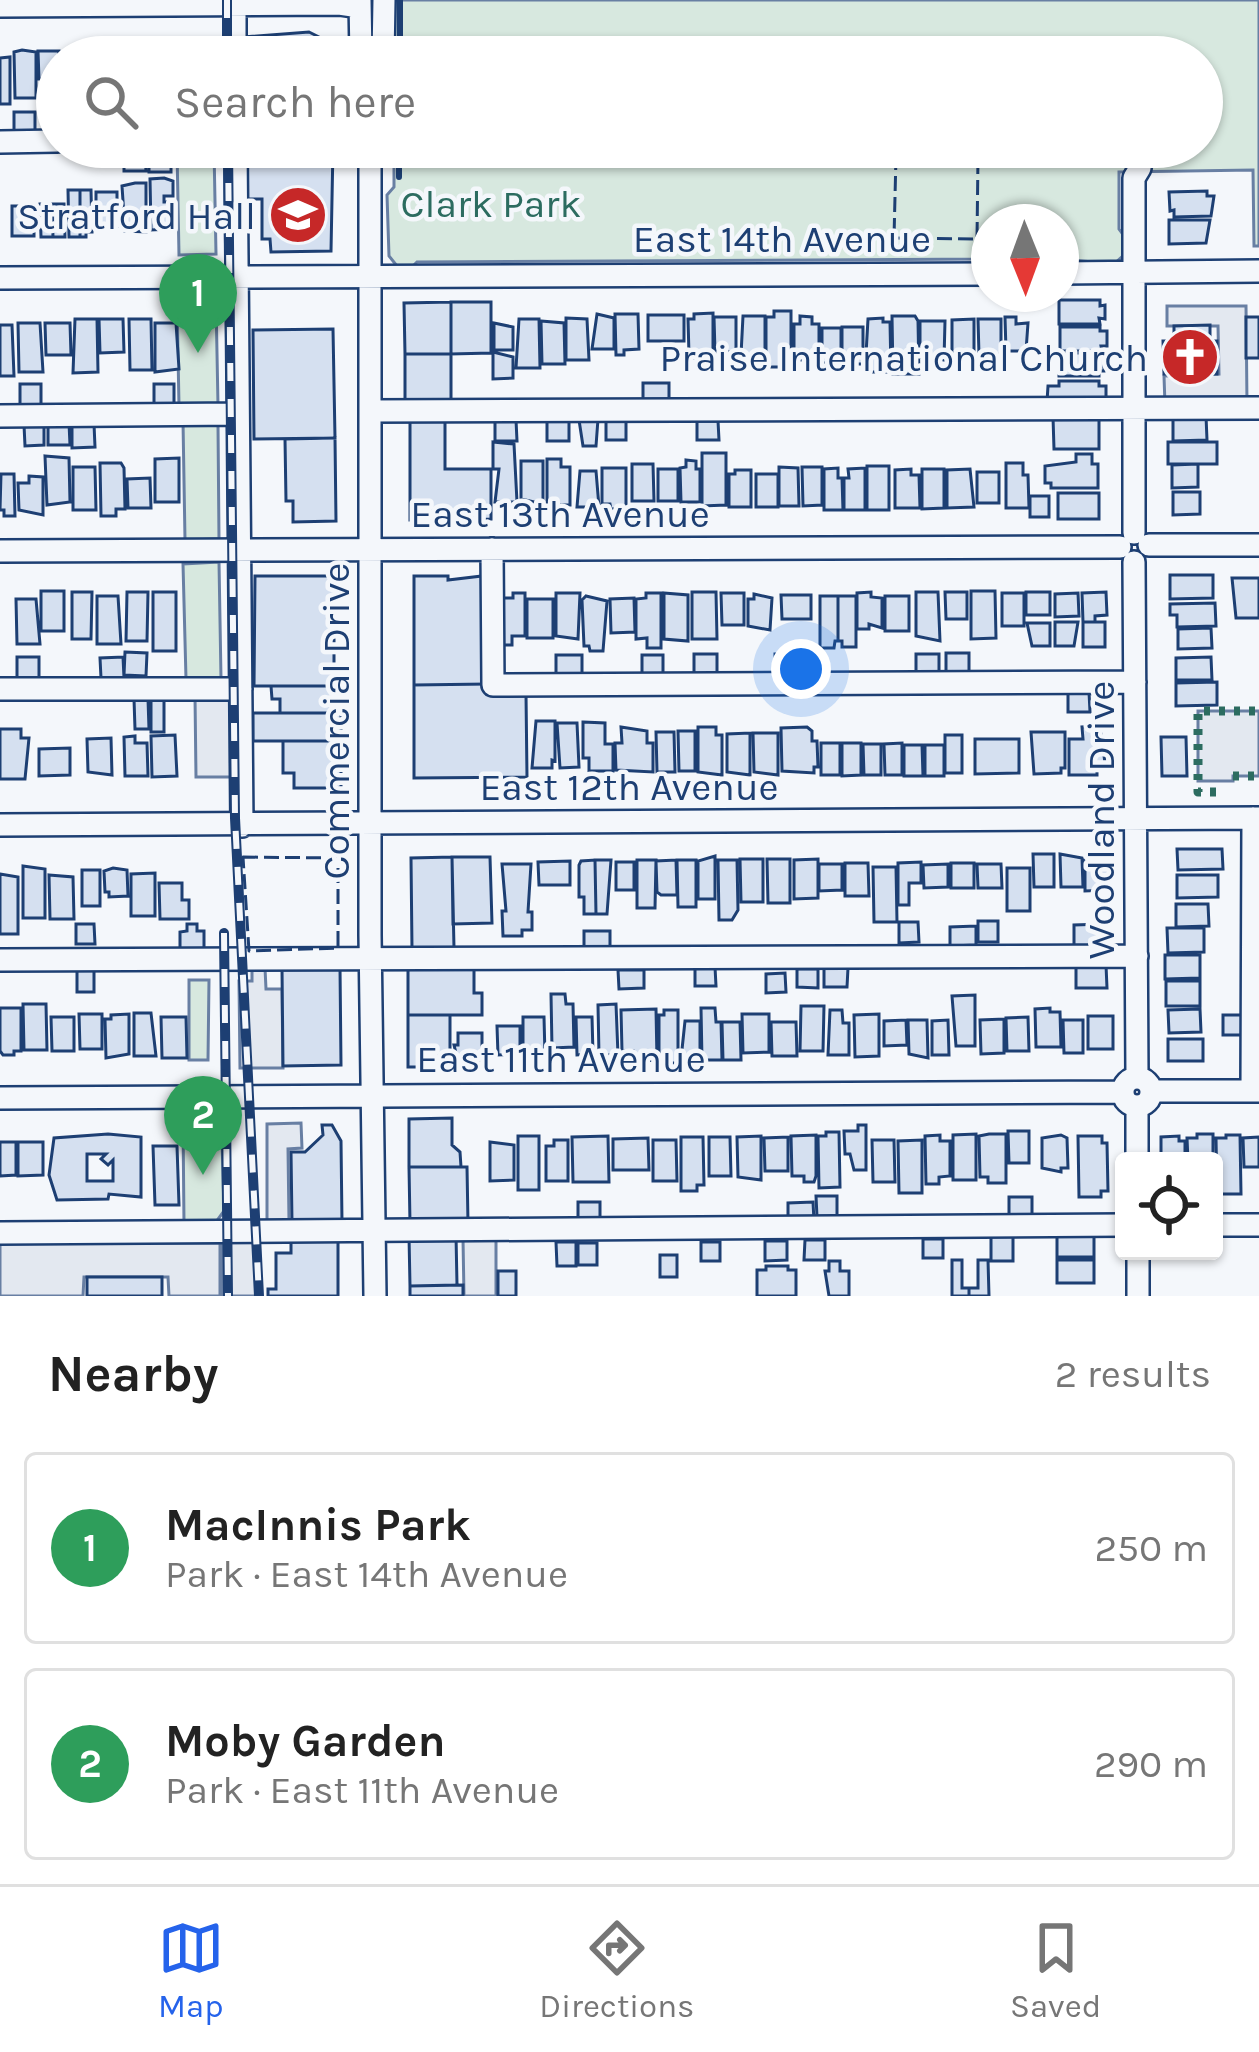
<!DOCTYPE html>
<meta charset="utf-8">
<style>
body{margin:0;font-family:Karla,sans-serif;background:#f2f2f2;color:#222}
.controls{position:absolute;right:36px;bottom:36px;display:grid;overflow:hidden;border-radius:12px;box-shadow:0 3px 9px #0004}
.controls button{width:108px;height:108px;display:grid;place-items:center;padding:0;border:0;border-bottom:3px solid #e0e0e0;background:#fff;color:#222;font:60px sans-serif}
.compass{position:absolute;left:971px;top:204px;width:108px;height:108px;border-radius:50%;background:#fff;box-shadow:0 3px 9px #0004;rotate:179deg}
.you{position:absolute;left:801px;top:669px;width:42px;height:42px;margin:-30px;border:9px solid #fff;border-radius:50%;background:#1a73e8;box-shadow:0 0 0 18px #1a73e833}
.badge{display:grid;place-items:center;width:78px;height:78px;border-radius:50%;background:#2563eb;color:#fff;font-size:39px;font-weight:700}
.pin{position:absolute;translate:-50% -99px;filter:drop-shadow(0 3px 6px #0008)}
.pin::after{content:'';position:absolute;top:63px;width:42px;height:36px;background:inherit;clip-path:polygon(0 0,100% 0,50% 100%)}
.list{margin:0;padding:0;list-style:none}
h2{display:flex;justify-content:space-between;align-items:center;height:156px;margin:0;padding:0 48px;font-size:51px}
h2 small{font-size:39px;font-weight:400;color:#767676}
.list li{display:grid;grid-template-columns:78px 1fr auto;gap:36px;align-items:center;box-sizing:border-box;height:192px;margin:0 24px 24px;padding:0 24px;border:3px solid #e0e0e0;border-radius:12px}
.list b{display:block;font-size:45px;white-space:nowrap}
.list p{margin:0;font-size:39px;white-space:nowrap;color:#767676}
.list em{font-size:39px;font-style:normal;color:#767676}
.icon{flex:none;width:66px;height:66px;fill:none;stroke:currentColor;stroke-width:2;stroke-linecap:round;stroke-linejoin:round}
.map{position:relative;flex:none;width:1259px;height:1296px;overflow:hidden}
.search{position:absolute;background:#fff;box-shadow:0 3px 9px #0004;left:36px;right:36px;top:36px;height:132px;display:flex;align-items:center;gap:30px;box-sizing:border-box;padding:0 42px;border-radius:66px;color:#767676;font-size:45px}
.sheet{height:588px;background:#fff}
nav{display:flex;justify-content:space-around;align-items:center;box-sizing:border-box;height:168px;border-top:3px solid #e0e0e0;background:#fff;font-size:33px;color:#767676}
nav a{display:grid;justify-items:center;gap:6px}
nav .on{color:#2563eb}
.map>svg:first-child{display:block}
</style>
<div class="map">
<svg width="1259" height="1296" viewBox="0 0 1259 1296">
<rect width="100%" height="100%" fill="#f4f7fb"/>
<path fill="#d7e8df" stroke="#687fa3" stroke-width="3" d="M393 0H1259V246H1254L1253 170 1119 172V229L1124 236 1125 254 1114 264 1061 259V222H989V259L417 262 413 266H397L389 256 387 195 394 187V147H1202V57H394Z
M214 149 216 254 179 255 177 150Z
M177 301H216L218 405 179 406Z
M183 421 218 425 219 539 185 540Z
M219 562 221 678 186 679 183 564Z
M189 980H209L208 1060H189Z
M183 1122H209L222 1139 224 1211 216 1222 184 1223Z"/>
<path fill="#e3e8f0" stroke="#687fa3" stroke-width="3" d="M1167 306H1246L1247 404 1165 405 1164 376 1219 374 1218 326H1167Z
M195 696H231L232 777H196Z
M1198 711H1259V776H1233V781H1198Z
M265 968 266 989H282L283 1068H240L239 981H252V969Z
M301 1123 302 1148 288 1149 289 1221H267V1124Z
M222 1236H256L257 1296H223Z
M463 1239H496V1296H464Z
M0 1243H220V1296H169L168 1277H84L83 1296H0Z"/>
<path fill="#d5e0f0" stroke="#1d3f73" stroke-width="3" fill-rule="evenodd" d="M309 32 325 40 332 57H244V37Z
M22 50 36 52V98H15L14 52Z
M38 51H59L57 79H39Z
M10 57V104H0V58Z
M14 112H35V134H14Z
M246 147H333L331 251 271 252 270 239H262V199H246Z
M124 150H145L146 171H124Z
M171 150V172H149V151Z
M164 178 173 181V196H164V202H170L171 229 151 230 150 179Z
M135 183H146V232L125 231 122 186Z
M68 190H80V237H69Z
M80 190H91L92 232H86V237H80Z
M1207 191V196H1214L1211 216 1174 217V210L1170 211 1169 192Z
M96 192H117V226L96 227Z
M40 204H52L53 237H41Z
M52 204H64L65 237H53Z
M12 206H34V236H12Z
M1169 220H1210L1206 243 1169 244Z
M1059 300H1100V306L1105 305V319L1099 318 1100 324H1059Z
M451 302V354H405L404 303Z
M451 302H491V353L451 354Z
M774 311H791V354H782V367H769L766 354V317H774Z
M713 313V354L695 358V355H689L688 319H694V314Z
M597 314 614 318V349H592Z
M615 314H638L639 349 624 350V355H616Z
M648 315H684V341H648Z
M743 316H765V355H741Z
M800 316 812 317V324H819V360H801V353H794V324H800Z
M892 316H915L918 321 919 374H893Z
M714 317H736V352H715Z
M1005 317H1016V324L1028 323 1026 351H1006Z
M1246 317H1259V358H1246Z
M566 318 587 319 589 360H566Z
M883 318V322H890L891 372H865L868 319Z
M75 319H97L98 372 73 373Z
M99 319H123L124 352 100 353Z
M129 319H151L152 370H130Z
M519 319H539L540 368H516Z
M974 319V353H952V320Z
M978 319H1001V354L979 355Z
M541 321 564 323 565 364H542Z
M920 321H945L944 360 920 357Z
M18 323H40L43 372H19Z
M45 323H70L71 355H46Z
M155 323H176L179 369 155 372Z
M494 323 513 327V350H494Z
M0 325H12L14 376H0Z
M1210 325V341H1217V374H1164L1163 341H1174V326Z
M842 327H863V364H842Z
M1060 327H1100V331H1107V346H1101L1102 351H1060Z
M822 328H841V362L822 363Z
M333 329 335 438 254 439 253 330Z
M493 352 513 357V378L493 379Z
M1059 353H1099V358H1104V371H1099V376H1059Z
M405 354H451V402L405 403Z
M1059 381H1099V386H1106V400L1047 402 1048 386H1059Z
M643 383H669V402H643Z
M20 384H41V407H20Z
M154 384H174V405L154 406Z
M1099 416V449H1054L1053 417Z
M1206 416 1207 440 1173 441V417Z
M410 419H445V469H491V519L410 520Z
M598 419 596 446H583L579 420Z
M495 420H516L517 441H495Z
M626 420V440H606V421Z
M547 421H569V441H547Z
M697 421H718L719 440H697Z
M48 423H69L70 445H48Z
M72 424H94L95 447 72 448Z
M24 425H44V445L25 446Z
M335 438 336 521 293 522V501H286L285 439Z
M493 442 514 444 517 502H495L499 469H493Z
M1168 442H1217V464H1168Z
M702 453H726V505L702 506Z
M1076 454H1092V464H1098V488H1051V483H1045V466L1076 462Z
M45 456 69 458 70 502 47 505Z
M179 458V502H155V459Z
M547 459H561V467H570V505H547Z
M686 460 696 461V469H700V502H681L680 468 686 467Z
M521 461H543V504L521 499Z
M100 463H121L124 468 125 509H116V516H101Z
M1006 463H1023V475H1028L1029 508H1006Z
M632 464H653L654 501H632Z
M1198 464V487L1172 488V465Z
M867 466H889V510H867Z
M73 467H95L96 510H73Z
M779 467 798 468 799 506H779Z
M802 467H822V505L803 506Z
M602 468H626V509H611L610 504H602Z
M838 468V478H842L843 510H824V469Z
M865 468V510H844V478H849L848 469Z
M658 469H678V501H658Z
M911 469V475H919L920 508H895V470Z
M922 469H944V508L922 509Z
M970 469 974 507 947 508V470Z
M735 470H751V507H729V474H735Z
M580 471H596L599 507H577Z
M977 472H999V503H977Z
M1 474H14L15 516H4V510H0Z
M756 474H778V507H756Z
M29 476 43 477V515L19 510 18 483H29Z
M150 478 151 508H128L127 479Z
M1173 492H1200V514L1173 515Z
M1058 493H1099V519H1058Z
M1030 496H1049V517H1030Z
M1170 575H1213V598L1170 599Z
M255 576H334V686H254Z
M414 576H448V580L482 576 487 684 414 685Z
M1232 578H1259V618H1236Z
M41 591H64V631H41Z
M971 591H995L996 638 971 639Z
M72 592H92L91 639H72Z
M127 592H148L147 641H126Z
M153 592H176V651H153Z
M692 592H716L717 639H692Z
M871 592V597L882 598V628L869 624V629H857V593Z
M916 592H938L940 641 916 636Z
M945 592H967V619H946Z
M1026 592H1050V615H1026Z
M1106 592 1107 615 1095 616V622H1083L1082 593Z
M513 593H525V636H512V645H503L500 598H513Z
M556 593H580L578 639 556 636Z
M646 593H661V648H647V638L636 639V599L646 598Z
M664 593 688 595V641L664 639Z
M721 593H744V625H722Z
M1002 593H1024V626H1002Z
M1078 593 1079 616 1055 617V594Z
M754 594 772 598 770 630 748 626V599H754Z
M781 595H811V619H782Z
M97 596H118L121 644H97Z
M586 596 607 601 603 651H590L589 646H584L582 600Z
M820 596H838V641H835L834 648H820Z
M838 596H856V647H842V641H838Z
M885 596H909V631H885Z
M634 598 635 632 611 633 610 599Z
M16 599H36L40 644H17Z
M527 599H553V638H527Z
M1215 603 1216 626 1177 627V615H1170V604Z
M1055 622H1078L1074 646H1055Z
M1083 622H1105V647H1083Z
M1027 623H1050V646H1032Z
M1211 628 1212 648 1178 649V629Z
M125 652 147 653 146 676 124 675Z
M946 653H969V674L946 675Z
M694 654H717V674H694Z
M775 654H802V673H775Z
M916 654H939V673H916Z
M556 655H582V674H556Z
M642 655H663V674H642Z
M17 657H39V678H17Z
M123 657 124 678H101L100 658Z
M1211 657 1212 680H1176V658Z
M1217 682V705L1176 706V683Z
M487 684V694H526L527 777 414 778V685Z
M271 686H341V713H280V699H272Z
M1068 692H1089L1090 712H1068Z
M151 696H164V732H151Z
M134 699H148L149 729H135Z
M253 713H341V741H253Z
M536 721H555V761L552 760V768H532Z
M583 722 605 723V744H613V771H589V758H583Z
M557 723H577L579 767 560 768Z
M1100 726 1105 763H1097V775H1069V739H1083L1082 727Z
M621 727 647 731V743H653V772L616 770 615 743H622Z
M698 727H716V735H722V775L698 772Z
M807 727 812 731V741H817L818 767H814V773L782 771 781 728Z
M0 729H21V738H29L25 779H0Z
M678 731H695V771H679Z
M656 732H674L675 772H657Z
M1031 732H1065V768H1061V773L1034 774Z
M750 733V775L727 772V734Z
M753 733H778V775L754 772Z
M175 735 177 776 152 777 151 736Z
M945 735H962V773H945Z
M135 736V743H147L148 776H125L124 737Z
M1161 737H1186L1187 776H1162Z
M111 738 112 775 88 772 87 739Z
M975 739H1019V773L975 774Z
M283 741H341V788H294V773H283Z
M821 743H840V775H821Z
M842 743H861V775L842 776Z
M902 743V775H885L884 744Z
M863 744H881V775H864Z
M904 745H922L923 776H904Z
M925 745H944V776H925Z
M70 748V775L39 776V749Z
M1177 849H1222L1223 869 1178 870Z
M1033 854H1054V887H1034Z
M1060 854 1082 858 1083 887H1061Z
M715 856V899H698V861Z
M452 857 454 948 412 949 411 858Z
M452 857H490L492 923 453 924Z
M740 859H763V902H741Z
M767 859H790V903H768Z
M818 859V898L794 899V860Z
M595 860 596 914H584V897H579V865L581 861Z
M595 860H611L607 914H596Z
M637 860H656L655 908H637Z
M676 860 677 895H661L657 892 656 861Z
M677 860H696V907H678Z
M718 860H737L738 910 732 920H719Z
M1085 860H1109V890L1085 891Z
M570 861V885H539L538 862Z
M616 862H634V890H616Z
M921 862V883H909V905H898V863Z
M845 863H868L869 896H845Z
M951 863H974V888H951Z
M502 864H531L528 912H532V930H522V936H503L502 911H506Z
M819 864H842V890L819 891Z
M948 864V887L924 888 923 865Z
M977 864H1001L1002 888H978Z
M23 866 45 869V918H23Z
M873 867H896L897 922H874Z
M113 868 127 870 128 896 109 897V892H105L104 871Z
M1007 868H1030V911H1007Z
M82 870H100V906H82Z
M155 873V916H131V874Z
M0 874 18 877V934H0Z
M49 875 73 877 74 919H50Z
M1177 875H1218V897L1177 898Z
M159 883H182V900H189V919H160Z
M1176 904H1208L1209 926 1176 927Z
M978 921H998V942H978Z
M899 922H918L919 942 899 943Z
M76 924H94L95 944H76Z
M187 924H197V931H204V949H180V932L187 931Z
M1104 924V949L1074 950V925Z
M976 926V945L950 946V927Z
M1167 928H1204V952L1168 953Z
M584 931H610V948H584Z
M1165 955H1200V978L1165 979Z
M1106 965 1107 988H1076V966Z
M77 967H94V992H77Z
M340 967 341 1065 283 1066 282 968Z
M715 967 716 986H695V968Z
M824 967 848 968 847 987H824Z
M408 968H474V993H482V1015H408Z
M797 969H818V988L797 987Z
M618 970H644V988L619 989Z
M785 973 786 992 766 993V974Z
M1166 981H1200V1006H1166Z
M551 994H565L566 1004H573L574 1047 552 1048Z
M975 995V1046H956L952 996Z
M23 1004H46L47 1050H24Z
M616 1004 618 1055H599L598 1005Z
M801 1006H824L823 1051H800Z
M0 1008H21V1051H14V1055H3L0 1051Z
M701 1008H715L716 1022H721L722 1060H702Z
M1050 1008V1012H1060L1061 1047H1036L1035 1009Z
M656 1009 657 1060 643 1061V1057L633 1058V1051H622L621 1010Z
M1200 1009 1201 1032 1169 1033 1168 1010Z
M664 1010H678V1063H659V1015H664Z
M830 1010H842L843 1023H849V1055H828Z
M134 1013H151L156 1056H134Z
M79 1014H102V1049H80Z
M129 1014V1054L106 1058 105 1019H111V1015Z
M742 1014H769V1052L743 1053Z
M879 1014V1056L855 1057 854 1015Z
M408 1015H450V1067H408Z
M1223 1015H1243V1035H1223Z
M1088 1016H1113V1049H1088Z
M51 1017H74V1051H52Z
M161 1017H186L187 1058H162Z
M523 1017H544L545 1056H523Z
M576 1017H592L593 1054 577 1055Z
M1028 1017 1029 1051H1007L1006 1018Z
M1004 1019V1053L981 1054 980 1020Z
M906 1020 907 1045 884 1046V1021Z
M908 1020H927L928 1058 909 1054Z
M948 1020 949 1055H932V1021Z
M1063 1020H1083V1053H1064Z
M685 1021H700V1059H681Z
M722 1022H740L741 1060H723Z
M771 1022H796L797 1056H772Z
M497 1026H520V1054L498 1055Z
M458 1033H482V1061H458L454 1045H458Z
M1168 1039H1203V1061H1168Z
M452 1118V1145L460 1152 461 1167H409V1119Z
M322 1125H332L341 1141 342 1222 292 1223 291 1152H305L323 1135Z
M858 1125H866V1170H854L850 1154H845L844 1131H858Z
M1008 1131H1029V1163H1009Z
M826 1132H839L840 1187 819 1188 818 1136H826Z
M108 1134 141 1137V1197L109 1194 108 1199 57 1200 49 1175 54 1138ZM87 1154H106L101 1159 108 1165 113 1160V1181H87Z
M976 1134V1180H953V1135Z
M989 1134H1006V1183H988V1177H980L979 1136Z
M1197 1134H1213V1161H1188L1187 1138H1197Z
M816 1135V1176L814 1182H804V1176H792L791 1136Z
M940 1135V1141H950V1176L939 1177V1184H926L925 1136Z
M1061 1135 1067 1138 1068 1168H1061V1172L1042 1168V1138Z
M1226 1135H1240L1241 1194H1217L1216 1138H1226Z
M518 1136H539V1190H518Z
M608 1136 609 1182H573L572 1137Z
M761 1136V1180L738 1177 737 1137Z
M1078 1136H1102V1143H1107L1108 1191H1101V1197H1079Z
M1179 1136V1141H1185V1159L1161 1161V1137Z
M681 1137H703L704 1185H697V1191H681Z
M709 1137H730L731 1176H709Z
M788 1137V1171H765L764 1138Z
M1259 1137V1167H1244L1243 1138Z
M648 1138 649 1170H613V1139Z
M554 1140H568V1181H546V1146H554Z
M653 1140H676L677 1181H653Z
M872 1140H894L895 1182H873Z
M922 1140V1193H899L898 1141Z
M0 1142H16V1175L0 1176Z
M18 1142H43V1175L18 1176Z
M490 1142 514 1145V1180L490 1181Z
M153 1146H177L179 1205H155Z
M409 1167H467L468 1223H410Z
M816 1196H837V1216L817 1217Z
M1009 1197H1032V1215H1009Z
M578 1202H600V1222H578Z
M813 1202 814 1221H788V1203Z
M1094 1234V1257H1057V1235Z
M456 1235 457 1285 410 1286 409 1236Z
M991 1236H1013V1261H991Z
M291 1238H338V1296H268V1289H276V1253H291Z
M923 1239H943V1258H923Z
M805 1240H825V1260H804Z
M765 1241H787V1260L765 1261Z
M556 1242H576V1266H557Z
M701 1242H720V1261H701Z
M578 1243H597V1265H578Z
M660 1255H677V1277H660Z
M952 1260H962V1288H969V1296H952Z
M978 1260H988L989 1296H969V1288H978Z
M1057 1260H1094V1283H1057Z
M829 1261H840V1271H849V1296H829L825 1271H829Z
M766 1266H788V1270H796V1296H757V1270H766Z
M498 1271H516V1296H498Z
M87 1277H162V1296H87Z
M463 1285V1296H410V1286Z"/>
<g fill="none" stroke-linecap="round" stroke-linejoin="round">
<defs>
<path id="minor" d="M235 0V57
M360 0 361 57
M0 6 339 4 360 7
M383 57 384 0
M0 142 57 141
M236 147 242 826
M370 147V935L375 1296
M1061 273 1259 271
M0 278 989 274
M370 411 1259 408
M0 416 238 414
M1134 533V178L1140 168 1141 155
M1149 545H1259
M492 549 493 685 1135 682
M0 551 1120 547
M1134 562 1137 1077
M0 689H241
M0 825 1259 818
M0 960 1137 956
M1123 1092a14 14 0 1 1 28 0a14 14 0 1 1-28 0Z
M1152 1091H1259
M1252 1091 1253 818
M0 1098 1122 1092
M1137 1106V1161
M1214 1225H1259
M0 1233 1124 1225
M1138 1251V1296"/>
</defs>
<use href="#minor" stroke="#1d3f73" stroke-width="26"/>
<use href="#minor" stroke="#f4f7fb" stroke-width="21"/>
<defs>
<path id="rail" d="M227 0V57
M228 147 235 818 259 1296
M224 933 228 1296"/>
</defs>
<use href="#rail" stroke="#1d3f73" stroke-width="10"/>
<use href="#rail" stroke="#f4f7fb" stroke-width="6" stroke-dasharray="18" stroke-linecap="butt"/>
<path stroke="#2c6c60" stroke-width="9" stroke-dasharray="6 9" stroke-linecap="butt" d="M1233 776H1259
M1216 792H1198V711H1259"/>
<path stroke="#1d3f73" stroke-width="3" stroke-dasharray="15 6" stroke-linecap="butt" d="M896 156 978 157 977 239 894 238Z
M243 857 338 858V948L249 951Z"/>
<path stroke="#1d3f73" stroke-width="6" d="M400 0V57
M399 177V147"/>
</g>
<defs>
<symbol id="school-disc" viewBox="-11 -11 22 22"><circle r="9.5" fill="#c62828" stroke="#f4f7fb"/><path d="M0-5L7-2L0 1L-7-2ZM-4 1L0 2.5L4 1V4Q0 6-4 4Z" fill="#fff"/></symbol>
<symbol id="church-disc" viewBox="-11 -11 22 22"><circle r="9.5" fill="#c62828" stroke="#f4f7fb"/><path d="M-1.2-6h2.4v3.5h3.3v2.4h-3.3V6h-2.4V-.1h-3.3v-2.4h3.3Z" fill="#fff"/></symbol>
</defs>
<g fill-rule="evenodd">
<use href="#school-disc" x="265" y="182" width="66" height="66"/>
<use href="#church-disc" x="1157" y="324" width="66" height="66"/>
</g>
<g text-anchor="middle" stroke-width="9" stroke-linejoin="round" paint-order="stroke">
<g font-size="39" fill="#2c6c60" stroke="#f4f7fb">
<text x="491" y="217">Clark Park</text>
</g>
<g font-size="39" fill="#1d3f73" stroke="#f4f7fb" text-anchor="end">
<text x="256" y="229">Stratford Hall</text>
<text x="1148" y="371">Praise International Church</text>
</g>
<g font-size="39" fill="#1d3f73" stroke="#f4f7fb">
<text x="782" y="252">East 14th Avenue</text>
<text x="560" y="527">East 13th Avenue</text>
<text transform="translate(335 721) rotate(-90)" y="14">Commercial Drive</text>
<text x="629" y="800">East 12th Avenue</text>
<text transform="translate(1100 820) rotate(-90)" y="14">Woodland Drive</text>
<text x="561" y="1072">East 11th Avenue</text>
</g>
</g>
</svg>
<div class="controls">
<button><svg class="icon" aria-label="locate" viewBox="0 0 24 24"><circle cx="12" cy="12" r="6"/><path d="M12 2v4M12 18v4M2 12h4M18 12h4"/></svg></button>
</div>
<svg class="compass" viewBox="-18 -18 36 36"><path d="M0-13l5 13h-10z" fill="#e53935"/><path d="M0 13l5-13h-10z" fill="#767676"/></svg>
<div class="you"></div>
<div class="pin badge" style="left:198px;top:353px;background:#2e9e5b">1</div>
<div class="pin badge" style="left:203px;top:1175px;background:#2e9e5b">2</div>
<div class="search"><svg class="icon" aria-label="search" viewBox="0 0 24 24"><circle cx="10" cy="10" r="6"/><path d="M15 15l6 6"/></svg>Search here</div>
</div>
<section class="sheet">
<h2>Nearby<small>2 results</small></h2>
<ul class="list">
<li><span class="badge" style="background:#2e9e5b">1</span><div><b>MacInnis Park</b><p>Park · East 14th Avenue</p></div><em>250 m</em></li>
<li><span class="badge" style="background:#2e9e5b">2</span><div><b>Moby Garden</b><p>Park · East 11th Avenue</p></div><em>290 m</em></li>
</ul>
</section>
<nav>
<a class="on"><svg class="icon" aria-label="map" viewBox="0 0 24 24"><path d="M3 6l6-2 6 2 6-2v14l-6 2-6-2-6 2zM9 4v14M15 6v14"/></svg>Map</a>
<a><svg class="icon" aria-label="directions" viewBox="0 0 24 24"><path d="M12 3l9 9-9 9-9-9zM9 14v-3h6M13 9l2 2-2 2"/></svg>Directions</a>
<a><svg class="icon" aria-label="saved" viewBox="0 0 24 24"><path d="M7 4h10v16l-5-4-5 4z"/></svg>Saved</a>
</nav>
